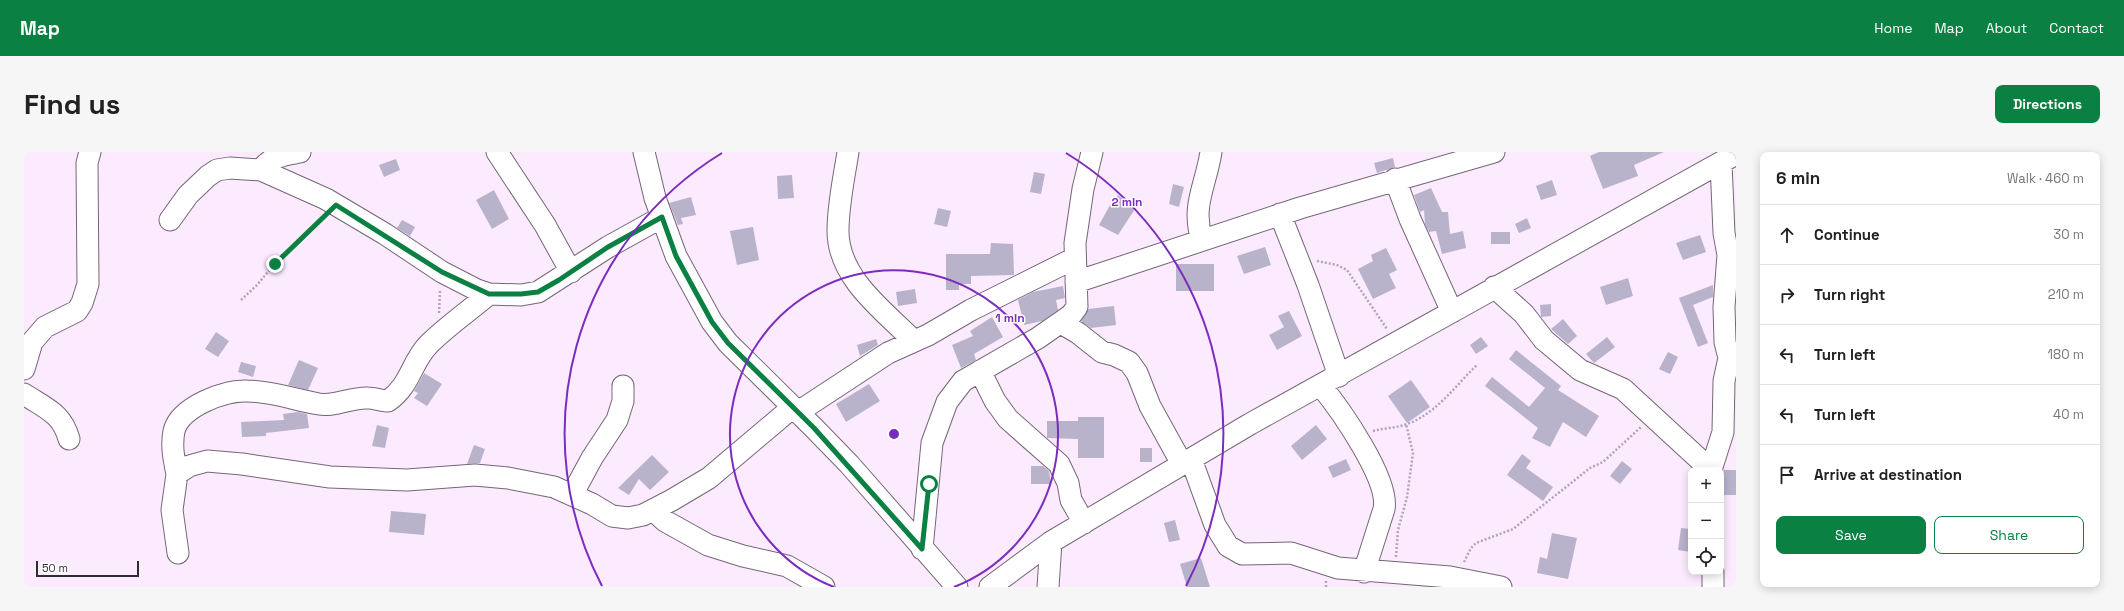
<!DOCTYPE html>
<meta charset="utf-8">
<style>
body{margin:0;font-family:"Space Grotesk",sans-serif;background:#f6f6f6;color:#222}
.controls{position:absolute;right:12px;bottom:12px;display:grid;overflow:hidden;border-radius:8px;box-shadow:0 2px 10px #0003}
.controls button{width:36px;height:36px;display:grid;place-items:center;padding:0;border:0;border-bottom:1px solid #e0e0e0;background:#fff;color:#222;font:20px sans-serif}
.scale{position:absolute;left:12px;bottom:10px;width:103px;box-sizing:border-box;padding-left:4px;border:2px solid #312b32;border-top:0;font-size:11px;line-height:14px;white-space:nowrap;color:#312b32;-webkit-text-stroke:3px #fff;paint-order:stroke}
.stop{position:absolute;width:12px;height:12px;margin:-9px;border:3px solid #0b8043;border-radius:50%;background:#fff}
.stop.end{background:#0b8043;border-color:#fff;box-shadow:0 1px 4px #0008}
.list{margin:0;padding:0;list-style:none}
h2{display:flex;justify-content:space-between;align-items:center;height:52px;margin:0;padding:0 16px;font-size:17px}
h2 small{font-size:13px;font-weight:400;color:#767676}
.list li{display:grid;grid-template-columns:26px 1fr auto;gap:12px;align-items:center;box-sizing:border-box;height:60px;padding:0 16px;border-top:1px solid #e0e0e0}
.list b{display:block;font-size:15px;white-space:nowrap}
.list em{font-size:13px;font-style:normal;color:#767676}
.actions{display:flex;gap:8px;padding:12px 16px}
.actions a{flex:1;padding:9px 0;border:1px solid #0b8043;border-radius:8px;text-align:center;font-size:14px;color:#0b8043}
.actions .main{background:#0b8043;color:#fff}
.icon{flex:none;width:22px;height:22px;fill:none;stroke:currentColor;stroke-width:2;stroke-linecap:round;stroke-linejoin:round}
.map{position:relative;flex:none;width:1712px;height:435px;overflow:hidden;border-radius:8px}
header{display:flex;align-items:center;gap:24px;box-sizing:border-box;height:56px;padding:0 20px;background:#0b8043;color:#fff}
header strong{font-size:19px}
nav{display:flex;gap:22px;margin-inline-start:auto;font-size:14px}
.intro{display:flex;align-items:center;justify-content:space-between;box-sizing:border-box;height:96px;padding:0 24px}
h1{margin:0;font-size:28px}
.button{padding:10px 18px;border-radius:8px;background:#0b8043;color:#fff;font-size:14px;font-weight:700}
main{display:flex;gap:24px;padding:0 24px}
aside{flex:1;background:#fff;border-radius:8px;box-shadow:0 2px 10px #0003}
.map>svg:first-child{display:block}
</style>
<header>
<strong>Map</strong>
<nav><a>Home</a><a>Map</a><a>About</a><a>Contact</a></nav>
</header>
<div class="intro"><h1>Find us</h1><a class="button">Directions</a></div>
<main>
<div class="map">
<svg width="1712" height="435" viewBox="0 0 1712 435">
<rect width="100%" height="100%" fill="#fceafe"/>
<path fill="#b8b3cb" d="M1575 0H1640L1610 13 1614 24 1579 37 1566 4Z
M1369 6 1371 15 1353 21 1350 11Z
M372 7 376 18 360 25 355 13Z
M1010 20 1021 22 1017 42 1006 40Z
M768 23 770 46 754 47 753 24Z
M1528 28 1533 43 1517 48 1512 34Z
M1149 32 1160 35 1155 55 1145 52Z
M1407 36 1418 60H1424L1426 82 1439 79 1442 96 1418 102 1412 79 1405 80 1401 72 1400 58 1396 60 1390 43Z
M470 38 485 67 468 77 452 48Z
M1094 43 1111 57 1094 83 1075 73 1086 53Z
M667 45 672 63 657 66 659 72 654 73 645 51Z
M914 56 927 59 923 75 910 72Z
M1503 66 1507 76 1495 81 1491 72Z
M378 68 391 75 386 84 373 76Z
M729 75 735 108 713 113 706 79Z
M1467 80H1486V92H1467Z
M1676 83 1682 100 1659 108 1652 91Z
M967 91 989 92 990 123 947 124V132H935V138H922V102H966Z
M1241 95 1247 113 1220 122 1213 104Z
M1362 96 1373 118 1365 122 1372 136 1349 147 1334 117 1349 109 1347 103Z
M1152 112H1190V139H1152Z
M1604 126 1609 144 1582 153 1576 135Z
M1689 133V145L1669 153 1684 191 1674 195 1655 146Z
M1039 134 1041 146 1032 148 1034 158 1018 169 1000 173 994 148 1009 140Z
M891 137 893 151 874 154 872 140Z
M1527 152V164L1517 165 1516 153Z
M1090 154 1092 173 1067 176 1057 169 1064 157Z
M1265 159 1278 184 1253 198 1245 183 1260 175 1254 164Z
M968 165 979 185 950 202 952 208 937 216 928 193 949 184 946 179Z
M1539 167 1553 184 1544 192 1527 177Z
M192 180 205 189 194 205 181 197Z
M1457 185 1464 194 1452 202 1446 193Z
M1583 185 1591 195 1570 211 1562 202Z
M852 187 854 193 836 204 833 193Z
M1492 198 1537 234 1534 238 1575 264 1562 285 1539 270 1526 295 1508 286 1514 276 1461 234 1468 225 1505 255 1521 236 1485 207Z
M1644 200 1654 205 1646 222 1635 217Z
M275 208 294 216 284 238 264 233Z
M217 210 232 214 229 225 214 220Z
M400 221 418 232 403 254 390 246 394 241 390 239Z
M1387 228 1406 255 1383 271 1364 244Z
M845 232 856 249 822 270 812 252Z
M274 260 283 262 285 276 242 281V284L218 285 217 270 260 268 259 262Z
M1054 265H1080V306H1054V287L1023 286V269H1054Z
M353 273 365 276 361 296 348 294Z
M1292 273 1303 287 1278 308 1267 294Z
M450 293 461 297 456 311 443 312Z
M1116 296H1128V310H1116Z
M1498 302 1507 309 1502 316 1529 335 1519 349 1483 323Z
M628 303 645 320 626 338 615 327 605 343 594 336Z
M1322 307 1327 318 1309 326 1304 315Z
M1598 309 1608 317 1596 332 1586 324Z
M1007 314H1019L1025 319 1027 332H1007Z
M1700 318H1712V343H1697V324Z
M367 359 402 362 400 383 365 380Z
M1151 368 1156 388 1145 390 1140 371Z
M1657 376 1667 377V400L1654 398Z
M1528 381 1553 386 1544 427 1513 421 1516 405 1523 407Z
M1177 406 1186 435H1163L1156 412Z"/>
<g fill="none" stroke-linecap="round" stroke-linejoin="round">
<defs>
<path id="minor" d="M473 0 521 73 547 120
M620 0 631 46 652 104 688 170 704 191 790 276 825 312 933 435
M824 0C820 26 814 52 814 79 814 126 860 159 890 189
M237 18C247 4 260 3 276 0
M1371 27 1386 67 1428 160
M1256 62 1284 133 1315 224
M146 68 164 43 184 24 193 18 206 16 237 18 302 47 361 82 418 120 453 138 465 142 497 143 514 140 584 95 638 65
M1178 88C1167 54 1182 33 1187 0
M1052 130 1276 56 1470 0
M1470 135 1500 162 1520 188 1556 218 1599 237 1687 318
M1037 171 1054 181 1078 200 1090 203 1105 210 1113 221 1126 254 1158 312
M0 217 8 190 21 175 53 159 58 151 64 132 63 11 66 0
M956 219 971 249 984 267 1035 312 1044 331 1047 348 1060 371
M1297 234C1316 257 1366 328 1360 357L1340 420
M0 242C21 256 38 261 45 287
M774 260 864 201 904 183 947 158 1051 106
M1167 307 1191 373 1204 394 1218 402 1267 401 1314 416 1426 425 1477 435
M1687 318 1699 280 1700 229 1705 206 1701 190 1700 155 1704 103 1700 81 1697 11
M153 322C150 308 147 294 150 279 156 255 200 238 223 239 248 239 271 248 295 252 310 255 328 245 344 246 351 246 357 249 364 249 387 233 387 210 405 192 423 174 445 159 465 142
M548 343 568 306 593 268 599 249V234
M629 358 641 369 684 393 719 404 763 414 800 435
M898 397 908 291 923 250 939 229 1014 186 1047 163 1053 155 1051 91 1059 37 1068 0
M154 401 148 358 153 322 165 314 183 309 218 312 306 325 383 328 451 323 484 326 530 335 568 352 588 364 604 366 619 363 648 348 685 326 769 255
M1689 420V435
M966 435 1027 390 1226 272 1712 2
M1024 435 1027 390"/>
</defs>
<use href="#minor" stroke="#756677" stroke-width="23"/>
<path stroke="#b2a4b4" stroke-width="2.5" stroke-dasharray="2 2" stroke-linecap="butt" d="M1293 109 1313 113 1323 118 1363 177
M217 148 233 133 258 103 274 91 301 65
M415 161 416 138
M1349 279C1360 276 1372 276 1383 272 1412 262 1432 233 1453 213
M1372 405 1374 378 1383 345 1389 301 1382 272
M1440 410 1447 396 1452 391 1489 377 1566 316 1579 310 1617 275
M1302 429V435"/>
<use href="#minor" stroke="#fff" stroke-width="21"/>
</g>
<g fill="none" stroke-linecap="round" stroke-linejoin="round">
<path stroke="#0b8043" stroke-width="5" d="M251 112 312 53 418 120 465 142H497L514 140 535 128 584 95 638 65 652 104 688 170 704 191 790 276 898 397 905 332"/>
</g>
<g fill="none" stroke="#7b2cbf" stroke-width="2">
<path d="M810 435A164 164 0 1 1 930 435"/>
<path d="M578 434A329 329 0 0 1 698 1M1042 1A329 329 0 0 1 1162 434"/>
</g>
<circle cx="870" cy="282" r="6" fill="#7b2cbf" stroke="#fff" stroke-width="2"/>
<g font-size="12" text-anchor="middle" font-weight="bold" fill="#7b2cbf" stroke="#fff" stroke-width="3" stroke-linejoin="round" paint-order="stroke">
<text x="1103" y="54">2 min</text>
<text x="986" y="170">1 min</text>
</g>
</svg>
<div class="controls">
<button>+</button>
<button>−</button>
<button><svg class="icon" aria-label="locate" viewBox="0 0 24 24"><circle cx="12" cy="12" r="6"/><path d="M12 2v4M12 18v4M2 12h4M18 12h4"/></svg></button>
</div>
<div class="scale">50 m</div>
<div class="stop" style="left:905px;top:332px"></div>
<div class="stop end" style="left:251px;top:112px"></div>
</div>
<aside>
<h2>6 min<small>Walk · 460 m</small></h2>
<ul class="list">
<li><svg class="icon" aria-label="ahead" viewBox="0 0 24 24"><path d="M12 20V5M6 11l6-6 6 6"/></svg><div><b>Continue</b></div><em>30 m</em></li>
<li><svg class="icon" aria-label="right" viewBox="0 0 24 24"><path d="M7 20v-9h11M14 6l5 5-5 5"/></svg><div><b>Turn right</b></div><em>210 m</em></li>
<li><svg class="icon" aria-label="left" viewBox="0 0 24 24"><path d="M17 20v-9H6M10 6l-5 5 5 5"/></svg><div><b>Turn left</b></div><em>180 m</em></li>
<li><svg class="icon" aria-label="left" viewBox="0 0 24 24"><path d="M17 20v-9H6M10 6l-5 5 5 5"/></svg><div><b>Turn left</b></div><em>40 m</em></li>
<li><svg class="icon" aria-label="arrive" viewBox="0 0 24 24"><path d="M6 21V4h12l-3 4 3 4H6"/></svg><div><b>Arrive at destination</b></div></li>
</ul>
<div class="actions"><a class="main">Save</a><a>Share</a></div>
</aside>
</main>
